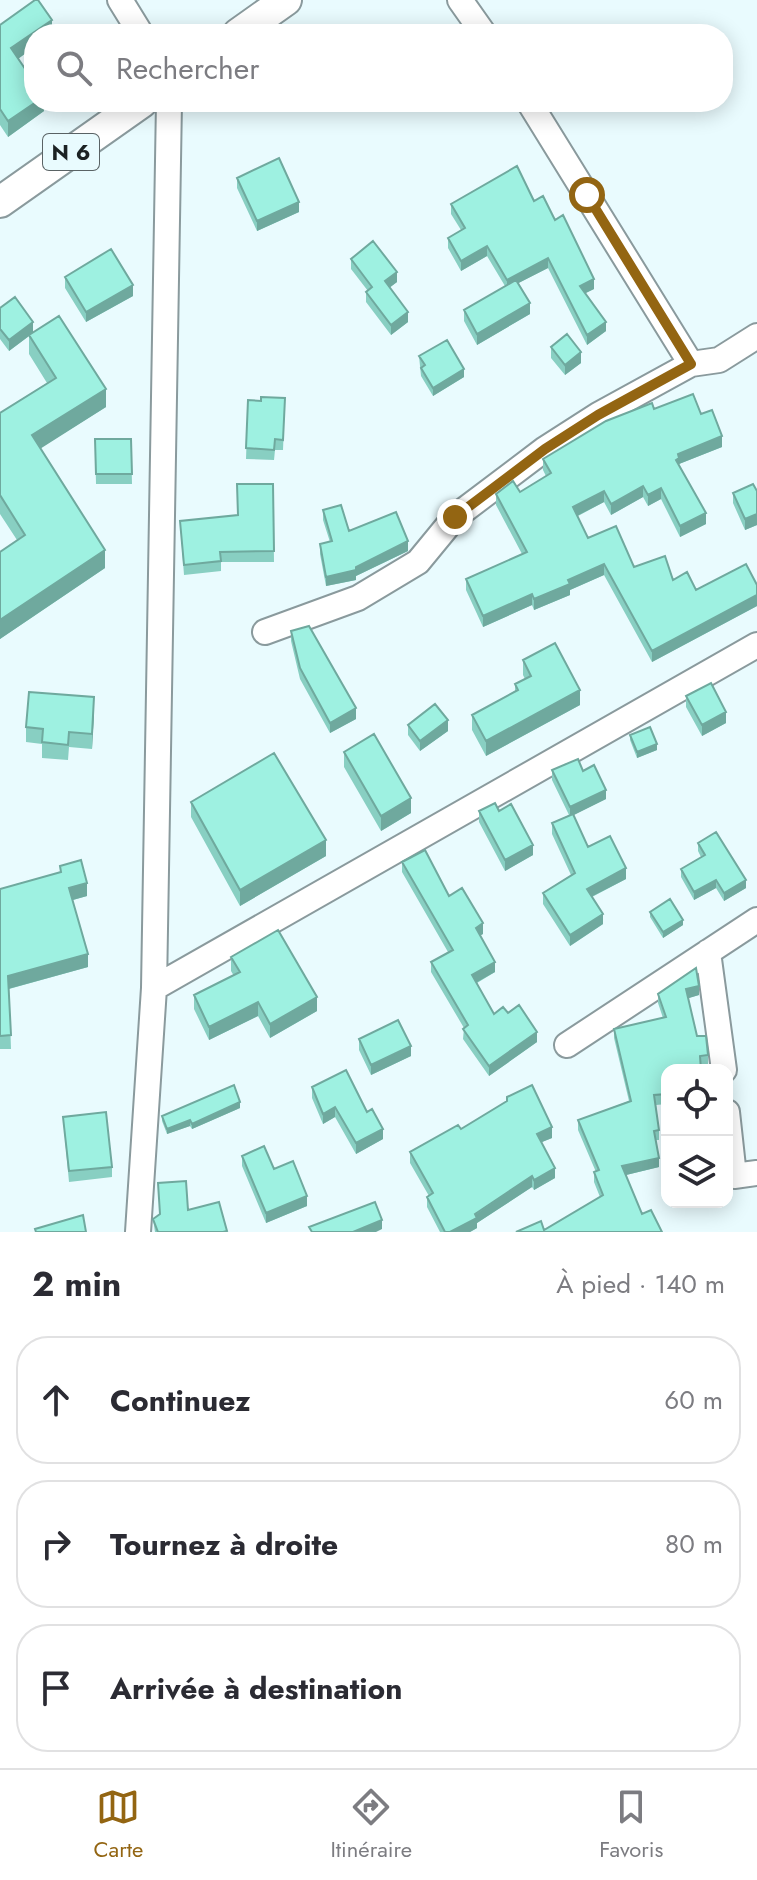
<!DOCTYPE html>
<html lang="fr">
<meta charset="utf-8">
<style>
body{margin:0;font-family:Jost,sans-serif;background:#f7f7f7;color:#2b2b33}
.controls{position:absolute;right:24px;bottom:24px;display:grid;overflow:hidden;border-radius:16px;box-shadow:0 4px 20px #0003}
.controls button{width:72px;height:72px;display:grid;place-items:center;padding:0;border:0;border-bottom:2px solid #e1e1e2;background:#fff;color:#2b2b33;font:40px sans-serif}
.stop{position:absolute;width:24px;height:24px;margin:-18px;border:6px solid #936512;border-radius:50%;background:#fff}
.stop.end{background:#936512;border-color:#fff;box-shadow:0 2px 8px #0008}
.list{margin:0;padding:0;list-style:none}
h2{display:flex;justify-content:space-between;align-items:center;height:104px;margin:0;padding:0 32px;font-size:34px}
h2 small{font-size:26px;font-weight:400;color:#7c7c81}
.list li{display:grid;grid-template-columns:52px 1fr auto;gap:24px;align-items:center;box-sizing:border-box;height:128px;margin:0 16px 16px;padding:0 16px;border:2px solid #e1e1e2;border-radius:32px}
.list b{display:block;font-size:30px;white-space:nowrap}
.list em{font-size:26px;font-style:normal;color:#7c7c81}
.icon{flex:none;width:44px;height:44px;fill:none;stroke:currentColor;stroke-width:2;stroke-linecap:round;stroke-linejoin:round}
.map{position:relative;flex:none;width:757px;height:1232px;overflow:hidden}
.search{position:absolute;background:#fff;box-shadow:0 4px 20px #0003;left:24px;right:24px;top:24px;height:88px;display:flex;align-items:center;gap:20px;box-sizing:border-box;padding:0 28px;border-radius:32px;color:#7c7c81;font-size:30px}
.sheet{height:536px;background:#fff}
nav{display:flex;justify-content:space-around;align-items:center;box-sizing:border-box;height:112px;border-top:2px solid #e1e1e2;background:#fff;font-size:22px;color:#7c7c81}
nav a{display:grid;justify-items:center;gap:4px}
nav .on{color:#936512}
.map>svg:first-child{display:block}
</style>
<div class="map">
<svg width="757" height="1232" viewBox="0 0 757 1232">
<rect width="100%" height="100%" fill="#e9fbfe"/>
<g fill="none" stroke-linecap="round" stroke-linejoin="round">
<defs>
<path id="minor" d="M120 0 141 34
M460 0 484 34
M529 102 691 364 719 360 757 336
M265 632 358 598 418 562 455 517 545 449 598 415 691 364
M708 952 724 1070
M154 988 757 645
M567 1045 757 920
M727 1112 734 1176 757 1173
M138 1232 154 988 169 102"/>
<path id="major" d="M238 34 286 0
M0 202 142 102"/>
</defs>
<use href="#minor" stroke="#8a9a9d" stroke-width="28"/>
<use href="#major" stroke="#8a9a9d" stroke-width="34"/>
<use href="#minor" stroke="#fff" stroke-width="24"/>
<use href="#major" stroke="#fff" stroke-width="30"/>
</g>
<path fill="#88cfc2" d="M0 25 52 34H34V47L18 59 44 102V111L8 137 0 125Z
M237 178 299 212 257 231 237 188Z
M534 201 594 289 585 293 606 331 587 345 548 268 518 283 530 314 477 345 464 321V310L505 286 487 256 461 271 448 248V238L461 230 451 214V204Z
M351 259 397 282 389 288 408 322 391 335 366 302V292L368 291 351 269Z
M65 277 133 296 86 322 65 288Z
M0 308 33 332 106 407 40 448 105 568 0 639V552L17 540 0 514V413L47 383 29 354V336L9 351 0 339Z
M551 347 581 363 565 375 551 358Z
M419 356 464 377 433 396 421 376Z
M285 398 283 450H275L274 460 246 459 248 400 261 401Z
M654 409 701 414 722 447 679 464 706 524 680 537 661 499 648 506 643 497 611 515 604 502 578 516 588 538 634 567 673 580 696 590 757 585V606L652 662 604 575 570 590V595L534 610 532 605 483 627 466 590V579L522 554 496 505V494L520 492 546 476 543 470V459Z
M95 439H131L132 484H96Z
M273 484 274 562H221V571L184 575 180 521 238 515Z
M757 491V525L745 530 733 503V493Z
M323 510 349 531 408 551 356 576V580L326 586 320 554V544L330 542 323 520Z
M291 631 356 719 330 733 300 679 291 641Z
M523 660 580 705 486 756 472 730V715L515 691V684L525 679 523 675Z
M686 696 726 723 702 736 686 707Z
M94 712 92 749 69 747 68 760 42 758V744L26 742V727Z
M408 725 448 731 420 751 408 735Z
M630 735 657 750 637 758 630 740Z
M344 752 411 813 381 831 344 767Z
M552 770 583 771 606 799 573 815 588 847 626 879 592 897 603 924 570 946 543 904V893L571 875 552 834V823L569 815 552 780Z
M191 802 326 856 240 906 191 817Z
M479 811H499L533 855 505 871 479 822Z
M698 843 746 888 724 901 716 888 694 900 681 877V869L701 857 698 851Z
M402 862 449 896 483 934 480 935 495 972 477 983 494 1014 508 1013 537 1042 489 1076 463 1039 464 1028 431 972V962L448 952 402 872Z
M60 866 87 896 73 900 88 967 9 989 11 1049H0V889L60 873Z
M650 912 683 925 663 938 650 917Z
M231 957 317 1011 270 1038 258 1016 209 1040 194 1009V995L234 976 231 971Z
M658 994 699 995 688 998 697 1036 708 1055V1064L667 1070V1104L656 1105 659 1130V1140H656L659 1167 626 1175 642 1214 544 1230 600 1197 594 1182V1172H596L578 1130V1120L629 1101 614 1038V1029L663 1018 658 1003Z
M359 1039 411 1056 371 1075 359 1050Z
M312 1087 367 1112 383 1139 356 1154 335 1117 323 1124 312 1098Z
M240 1108 192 1129 190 1126 167 1134 162 1121V1116Z
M63 1117 112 1167V1177L69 1182Z
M461 1129 552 1138 542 1142 555 1178 534 1190 532 1187 477 1223V1228L470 1232H440L427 1207V1197L429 1196 410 1163V1152Z
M242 1156 274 1169 307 1206 266 1223 242 1166Z
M188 1210 227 1232H155L153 1219Z"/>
<path fill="#6fa99e" d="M52 20V34H34V47L11 64V48Z
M36 102H44V111L8 137V121Z
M299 202V212L257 231V221Z
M487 246V256L461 271V261Z
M548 258V268L507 289V280Z
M397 272V282L385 291V281Z
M594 279V289L580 296V286Z
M133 285V296L86 322V312Z
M530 303V314L477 345V334Z
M408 312V322L391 335V325Z
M33 322V333L9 351V340Z
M606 322V331L587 345V335Z
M581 352V363L565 375V365Z
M464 369V377L433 396V388Z
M106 389V407L32 454V435Z
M722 436V447L679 464V469L676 460 678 454Z
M643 486V497L611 515V504Z
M661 488V499L648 506V495Z
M604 491V502L573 518V507Z
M706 513V524L680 537V526Z
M757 514V525L745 530V519Z
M408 541V551L356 576V580L326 586V577L356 567Z
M105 550V568L0 639V620Z
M604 564V575L570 590V595L534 610V599L568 580Z
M532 594V605L483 627V616Z
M757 595V606L652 662V651Z
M580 690V705L486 756V741Z
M94 697V712L92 749V734Z
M356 708V719L330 733V723Z
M726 712V723L702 736V725Z
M448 720V731L420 751V741Z
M657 744V750L637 758V752Z
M606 790V799L570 817V807Z
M411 798V813L381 831V816Z
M326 840V856L240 906V890Z
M533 845V855L505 871V860Z
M626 868V879L587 899V889Z
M716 880V888L694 900V892Z
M746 880V888L724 901V893Z
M87 883V896L69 901V888Z
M603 914V924L570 946V935Z
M683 920V925L663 938V932Z
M483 923V934L476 938V928Z
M88 954V967L8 989V976Z
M495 962V972L472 985V975Z
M699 986V995L686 999V989Z
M317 997V1011L270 1038V1024Z
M258 1002V1016L209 1040V1027Z
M537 1032V1042L489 1076V1066Z
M411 1046V1056L371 1075V1065Z
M240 1102V1108L192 1129V1124Z
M335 1107V1117L323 1124V1114Z
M190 1120V1126L167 1134V1129Z
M552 1127V1138L537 1144V1134Z
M383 1129V1139L356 1154V1143Z
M659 1158V1167L622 1176V1166Z
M555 1168V1178L534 1190V1180Z
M532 1176V1187L477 1223V1228L470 1232H450Z
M307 1196V1206L266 1223V1213Z
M382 1220V1229L376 1232H353Z"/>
<path fill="#9ef1e1" stroke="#6fa99e" stroke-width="2" d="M35 0H38L52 20 11 48 34 82V102H36L8 121 0 109V25Z
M279 158 299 202 257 221 237 178Z
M517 166 534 201 543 196 555 220 563 215 594 279 580 286 606 322 587 335 548 258 507 280 487 246 461 261 448 238 465 228 451 204Z
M373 241 397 272 385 281 408 312 391 325 366 292 372 287 351 259Z
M111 249 133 285 86 312 65 277Z
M516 280 530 303 477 334 464 310Z
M15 297 33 322 9 340 0 329V308Z
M59 316 106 389 32 435 105 550 0 620V552L25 535 0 495V413L56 378 29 335Z
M567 334 581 352 565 365 551 347Z
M447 340 464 369 433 388 421 368 425 365 419 356Z
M693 394 701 414 712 410 722 436 678 454 679 458 676 460 706 513 680 526 661 488 648 495 643 486 611 504 604 491 573 507 588 538 616 526 634 567 665 556 673 580 687 572 696 590 746 564 757 585V595L652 651 604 564 568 580 570 584 534 599 532 594 483 616 466 579 527 552 496 494 513 481 520 492 551 473 543 459 606 421 652 403 654 409Z
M261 397 285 398 283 440 275 439 274 450 246 448 248 400 261 401Z
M95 439H131L132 474H96Z
M237 484H273L274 551 220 552 221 561 184 565 180 521 238 515Z
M753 484 757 491V514L745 519 733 493Z
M341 505 349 531 396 512 408 541 356 567V570L326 577 320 544 332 541 323 510Z
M309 626 356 708 330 723 300 668 291 631Z
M555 643 580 690 486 741 472 715 518 690 515 684 531 676 523 660Z
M711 683 726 712 702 725 686 696Z
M29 692 94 697 92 734 69 732 68 745 42 742 43 729 26 727Z
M435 704 448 720 420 741 408 725Z
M650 727 657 744 637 752 630 735Z
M374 734 411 798 381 816 344 752Z
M274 753 326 840 240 890 191 802Z
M578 759 583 771 594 765 606 790 570 807 552 770Z
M495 803 499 811 511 804 533 845 505 860 479 811Z
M573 814 588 847 610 836 626 868 587 889 603 914 570 935 543 893 575 873 552 823Z
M716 832 746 880 724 893 716 880 694 892 681 869 705 855 698 843Z
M425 850 449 896 462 888 483 923 476 928 495 962 472 975 494 1014 503 1007 508 1013 519 1005 537 1032 489 1066 463 1029 468 1025 431 962 453 950 402 862Z
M81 860 87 883 69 888 88 954 8 976 11 1035 0 1036V889L61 872 60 866Z
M670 899 683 920 663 932 650 912Z
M278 930 317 997 270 1024 258 1002 209 1027 194 995 240 972 231 957Z
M696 968 699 986 686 989 697 1036H706L708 1055 700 1056 701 1070H667V1094L654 1095 659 1130 654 1131 659 1158 622 1166 642 1214 651 1210 662 1232H516L541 1221 544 1230 603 1195 594 1172 599 1170 578 1120 631 1101 614 1029 666 1017 658 994Z
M398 1020 411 1046 371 1065 359 1039Z
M346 1070 367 1112 372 1109 383 1129 356 1143 335 1107 323 1114 312 1087Z
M234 1085 240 1102 192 1124 190 1120 167 1129 162 1116Z
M532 1085 552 1127 537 1134 555 1168 534 1180 532 1176 475 1214 477 1218 450 1232H445L427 1197 433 1193 410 1152 458 1125 461 1129 507 1101V1097Z
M106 1112 112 1167 69 1171 63 1117Z
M264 1146 274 1169 293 1161 307 1196 266 1213 242 1156Z
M186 1181 188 1210 219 1202 227 1231 223 1232H158L153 1219 160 1214 158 1183Z
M375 1202 382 1220 353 1232H312L309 1227Z
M83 1215 86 1232H36L35 1229Z"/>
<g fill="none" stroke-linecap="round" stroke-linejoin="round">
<path stroke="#936512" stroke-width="10" d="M455 517 545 449 598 415 691 364 587 195"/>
</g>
<g text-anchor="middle" stroke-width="6" stroke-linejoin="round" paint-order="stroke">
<rect fill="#e9fbfe" stroke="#5a6365" stroke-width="2" x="43" y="134" width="56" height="36" rx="6"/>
<g font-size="22" font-weight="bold" fill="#1c2223">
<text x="71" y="160">N 6</text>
</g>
</g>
</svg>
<div class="controls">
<button><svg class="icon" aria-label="locate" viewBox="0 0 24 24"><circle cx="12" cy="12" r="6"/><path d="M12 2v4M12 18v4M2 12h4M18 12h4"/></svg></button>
<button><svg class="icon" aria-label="layers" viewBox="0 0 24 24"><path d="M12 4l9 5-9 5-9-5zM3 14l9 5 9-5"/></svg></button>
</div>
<div class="stop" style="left:587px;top:195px"></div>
<div class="stop end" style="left:455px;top:517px"></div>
<div class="search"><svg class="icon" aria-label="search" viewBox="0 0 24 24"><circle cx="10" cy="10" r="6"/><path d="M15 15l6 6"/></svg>Rechercher</div>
</div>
<section class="sheet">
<h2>2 min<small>À pied · 140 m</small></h2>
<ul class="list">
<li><svg class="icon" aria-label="ahead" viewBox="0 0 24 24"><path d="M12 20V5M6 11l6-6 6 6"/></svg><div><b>Continuez</b></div><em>60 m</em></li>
<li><svg class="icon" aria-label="right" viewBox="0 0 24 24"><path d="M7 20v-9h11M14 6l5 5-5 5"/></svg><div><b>Tournez à droite</b></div><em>80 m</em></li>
<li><svg class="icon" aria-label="arrive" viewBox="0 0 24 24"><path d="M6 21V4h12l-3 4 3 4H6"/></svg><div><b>Arrivée à destination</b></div></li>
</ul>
</section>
<nav>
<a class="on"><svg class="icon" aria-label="map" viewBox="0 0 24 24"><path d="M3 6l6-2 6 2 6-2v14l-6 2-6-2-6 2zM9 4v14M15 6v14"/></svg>Carte</a>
<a><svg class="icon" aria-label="directions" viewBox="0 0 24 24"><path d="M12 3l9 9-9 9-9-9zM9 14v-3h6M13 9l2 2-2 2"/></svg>Itinéraire</a>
<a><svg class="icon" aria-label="saved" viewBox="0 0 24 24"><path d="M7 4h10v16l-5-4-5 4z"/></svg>Favoris</a>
</nav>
